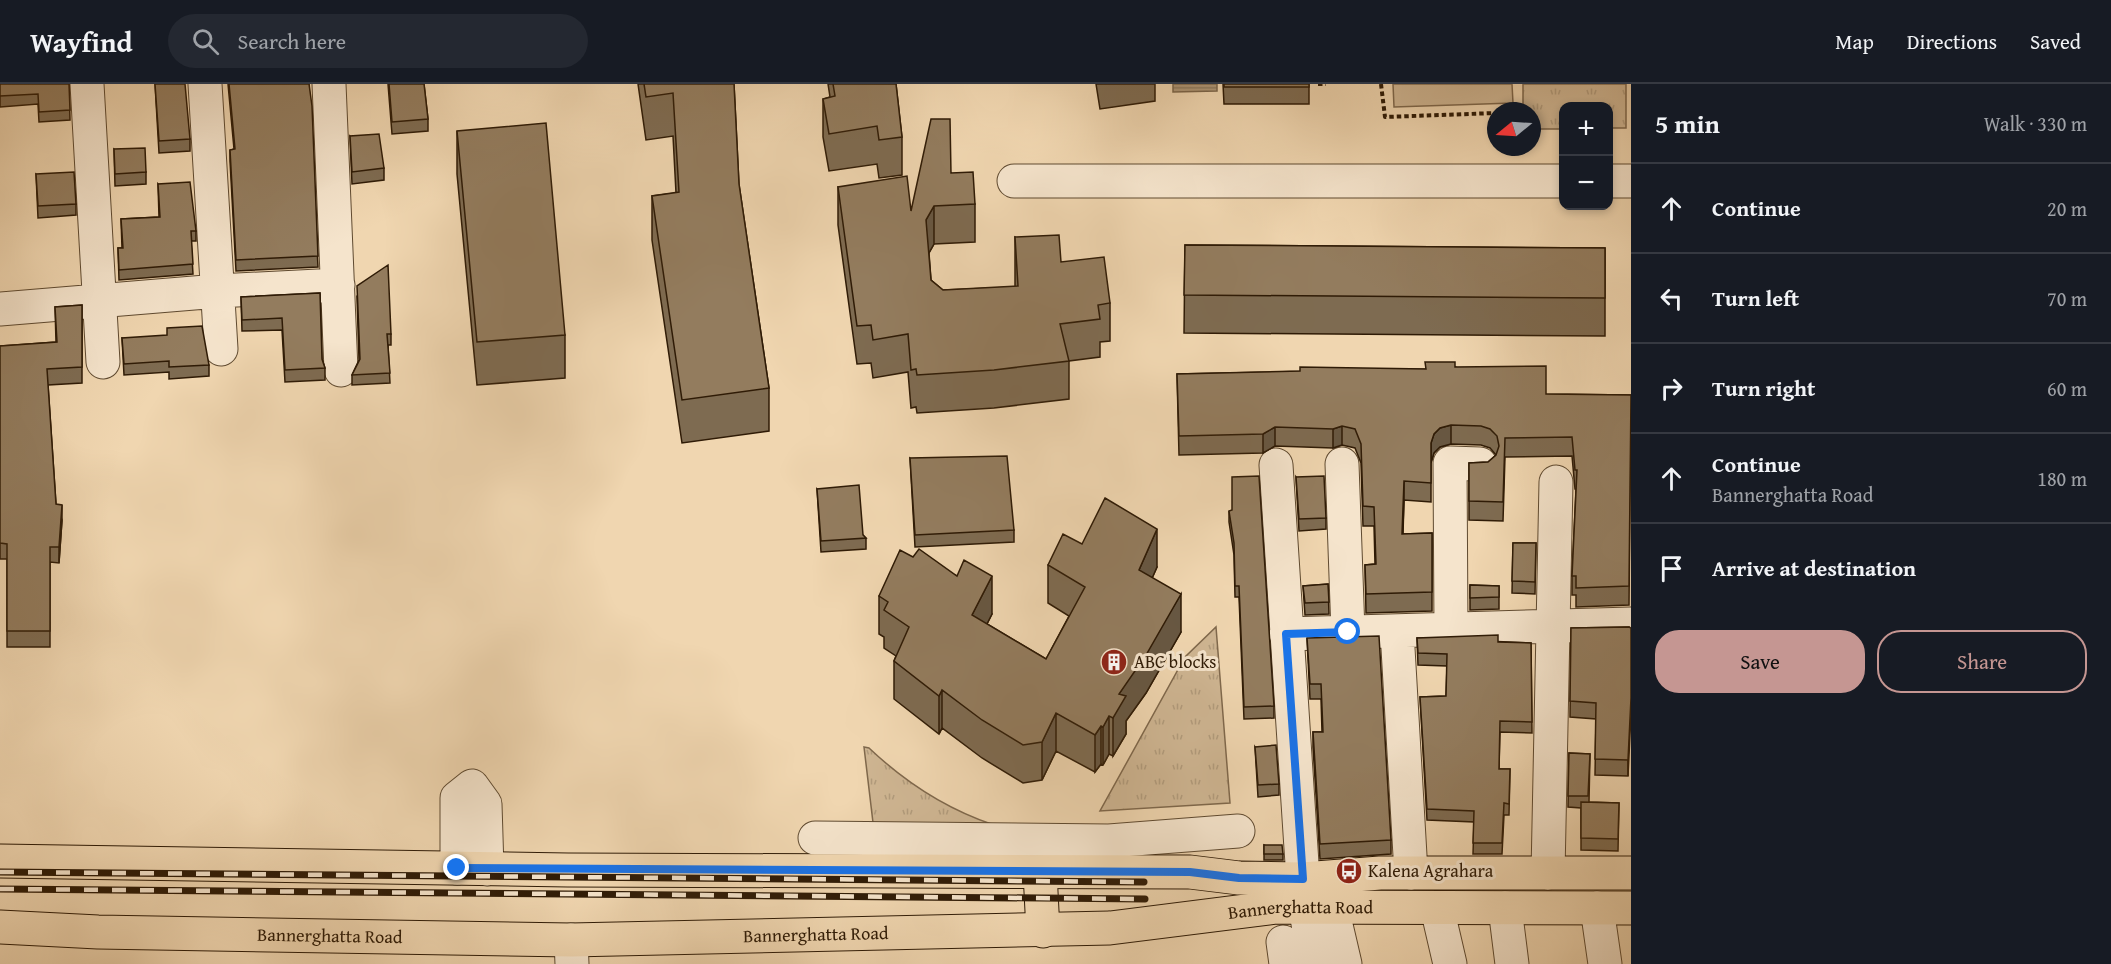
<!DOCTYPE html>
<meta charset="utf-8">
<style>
body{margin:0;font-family:"Gentium Book Plus",serif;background:#242831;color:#f1f3f6}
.controls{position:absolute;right:18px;top:18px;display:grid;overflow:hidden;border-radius:12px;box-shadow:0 3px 9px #0003}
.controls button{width:54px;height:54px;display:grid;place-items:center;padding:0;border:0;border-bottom:2px solid #363941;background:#171b24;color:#f1f3f6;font:30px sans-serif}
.compass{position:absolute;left:1487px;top:18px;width:54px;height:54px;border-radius:50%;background:#171b24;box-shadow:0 3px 9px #0003;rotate:252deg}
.stop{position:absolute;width:18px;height:18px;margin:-14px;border:4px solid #1a73e8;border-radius:50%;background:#fff}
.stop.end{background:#1a73e8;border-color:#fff;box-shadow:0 2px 6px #0008}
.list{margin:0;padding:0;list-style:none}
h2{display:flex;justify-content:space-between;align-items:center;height:78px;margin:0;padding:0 24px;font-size:26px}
h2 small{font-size:20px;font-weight:400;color:#9ea1a6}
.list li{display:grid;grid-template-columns:39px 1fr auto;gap:18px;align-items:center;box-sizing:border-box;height:90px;padding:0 24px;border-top:2px solid #363941}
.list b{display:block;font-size:22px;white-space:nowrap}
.list p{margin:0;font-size:20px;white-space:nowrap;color:#9ea1a6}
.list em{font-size:20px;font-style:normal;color:#9ea1a6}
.actions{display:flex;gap:12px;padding:18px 24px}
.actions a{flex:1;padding:14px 0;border:2px solid #c59692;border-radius:24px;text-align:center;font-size:21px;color:#c59692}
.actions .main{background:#c59692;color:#111}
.icon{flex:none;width:33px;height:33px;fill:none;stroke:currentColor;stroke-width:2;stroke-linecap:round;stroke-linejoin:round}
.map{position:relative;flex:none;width:1631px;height:880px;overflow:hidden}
header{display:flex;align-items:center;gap:36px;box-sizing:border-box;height:84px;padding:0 30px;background:#171b24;border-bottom:2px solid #363941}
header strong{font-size:28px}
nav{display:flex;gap:33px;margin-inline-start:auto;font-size:21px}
.search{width:420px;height:54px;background:#242831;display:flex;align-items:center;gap:15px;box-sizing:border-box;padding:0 21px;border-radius:33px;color:#9ea1a6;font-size:22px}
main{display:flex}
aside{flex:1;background:#171b24}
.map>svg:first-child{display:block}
</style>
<header>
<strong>Wayfind</strong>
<div class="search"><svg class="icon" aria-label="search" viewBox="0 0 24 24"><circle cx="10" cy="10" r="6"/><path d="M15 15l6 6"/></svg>Search here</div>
<nav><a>Map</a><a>Directions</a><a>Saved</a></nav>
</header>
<main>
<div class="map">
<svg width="1631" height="880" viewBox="0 0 1631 880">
<defs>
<pattern id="grass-tufts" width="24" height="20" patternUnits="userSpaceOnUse" patternTransform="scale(1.5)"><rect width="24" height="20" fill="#cfb693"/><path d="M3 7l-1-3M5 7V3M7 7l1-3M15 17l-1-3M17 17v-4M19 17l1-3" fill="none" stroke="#b29c7d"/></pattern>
<pattern id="water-rules" width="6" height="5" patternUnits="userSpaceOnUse" patternTransform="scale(1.5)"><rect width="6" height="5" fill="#ae9676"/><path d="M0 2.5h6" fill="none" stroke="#8e7a5f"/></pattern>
</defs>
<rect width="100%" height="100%" fill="#f0d6b0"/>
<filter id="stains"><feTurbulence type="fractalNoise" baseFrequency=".00333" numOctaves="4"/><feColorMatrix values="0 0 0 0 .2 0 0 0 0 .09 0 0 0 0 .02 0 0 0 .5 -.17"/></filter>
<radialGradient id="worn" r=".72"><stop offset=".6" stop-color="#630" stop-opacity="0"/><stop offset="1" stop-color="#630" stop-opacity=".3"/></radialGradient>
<path fill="url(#grass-tufts)" stroke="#7f684c" stroke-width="1.5" d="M1523 0H1626V44H1609L1608 22H1564L1563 45H1532V27H1523Z
M1216 543 1230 719 1100 727 1185 573Z
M864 663 869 664C906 699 946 725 994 741L874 747Z"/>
<path fill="#cfb693" stroke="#7f684c" stroke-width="1.5" d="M1393 0H1512L1513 19 1394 23Z"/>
<path fill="url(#water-rules)" stroke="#7b6549" stroke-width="1.5" d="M1173 0H1217V7L1173 8Z"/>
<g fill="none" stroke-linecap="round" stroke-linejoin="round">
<defs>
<path id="minor" d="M87 0 103 278
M205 0 221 265
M329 0 341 286
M1014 97H1564
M1608 97H1631
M0 225 218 207 338 201
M1342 380 1348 548
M1276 381 1303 795
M1451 545 1450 379 1480 380
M1397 547 1411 789
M1286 550 1631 540
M815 754 1109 757 1238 747
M457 784V714L472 702 485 720 487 785
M1548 789 1556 398
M1305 824 1316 880
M1332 824 1345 880
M1437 824 1450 880
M1505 824 1512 880
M1597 824 1605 880
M571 856 572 880
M1283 858 1286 880"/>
<g id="major">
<path d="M0 777 568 786 1190 788 1239 794 1303 795 1380 789H1631"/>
<path d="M1040 788 1043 847"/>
<path id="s1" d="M0 843 98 848 571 856 1110 844 1277 823 1631 824"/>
</g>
</defs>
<use href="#minor" stroke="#5f4a30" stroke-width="35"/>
<use href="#major" stroke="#2f1b06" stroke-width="35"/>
<path stroke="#2f1b06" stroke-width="4" stroke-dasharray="4.5 3" stroke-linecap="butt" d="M1318 0H1326
M1381 0 1385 33 1496 29"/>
<use href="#minor" stroke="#f5e4cc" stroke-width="33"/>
<use href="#major" stroke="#f0d6b0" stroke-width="33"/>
<defs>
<path id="rail" d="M0 788 1144 798
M0 805 1145 815"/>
</defs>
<use href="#rail" stroke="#2f1b06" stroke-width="7"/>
<use href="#rail" stroke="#f5e4cc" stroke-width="4.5" stroke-dasharray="14" stroke-linecap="butt"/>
</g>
<path fill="#7e6b51" stroke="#2f1b06" stroke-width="1.5" d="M0 0H69L70 36 39 38 38 20 0 23Z
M155 0 190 55V67L159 69Z
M228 0H309L318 183 236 187 230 77V66L234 65Z
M388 0H424L428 35V47L392 50Z
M638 0H734L739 100 769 304V347L682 359 652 156V112L676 109 673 52 646 56Z
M828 0H896L902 53V91L879 94 877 80 829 87 823 53V15L830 13Z
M1096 0H1155V17L1100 25Z
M1223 0H1309V20H1224Z
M457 47 565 251V294L477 301 457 90Z
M350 52 384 84V96L352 100Z
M114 65 146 88V100L115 102Z
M951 89 975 120V158L934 160 929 169 931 196 943 206 1015 203V153L1061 178 1110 219V257L1100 258V273L1069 277V315L994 324 917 329 916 323 911 324 908 288 873 294 871 279 857 280 838 141V103L911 127Z
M36 90 76 120V131L38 134Z
M158 100 196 147V157H191L193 190 119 196 118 164H122L121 135 159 133Z
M1185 161 1605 164V252L1184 249Z
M320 209 322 275 325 284V296L285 298 282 246 242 247 241 213Z
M357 213 391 250V261H388L390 299 352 301V291L359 276Z
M82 221V299L48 301 56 420 62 436 59 479 50 478V563H7V475H0V262L56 258 55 223Z
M122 254 209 281V292L169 295V288L124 291Z
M1455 283 1546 310 1631 311 1629 521 1576 523V511H1572V492L1576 405H1575L1572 372 1505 373 1503 437 1469 436V379L1488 378 1496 371 1490 364 1481 361 1451 360 1440 363 1434 369 1431 378V418L1404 416 1403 450 1432 449V527L1366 529 1365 481 1375 480 1374 442H1363L1361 379 1355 364 1342 361 1333 364 1275 362 1263 369 1179 371 1177 290 1425 285Z
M910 374 1014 446V458L915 463Z
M1296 393 1326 434V445L1299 447Z
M817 405 866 454V465L821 468Z
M1229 427 1274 622V634L1244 635 1239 513H1235L1234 471 1229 438Z
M1513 459H1536L1535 510 1512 509Z
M1082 460 1157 483 1152 494 1181 548 1146 609 1126 637V650L1113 672 1109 670 1103 681 1101 680 1095 688 1056 667 1042 696 1023 699 982 674 942 644 939 650 894 615V577L896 572 884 564V553L879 550V512L913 473 957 492 992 530 987 540 1046 575 1069 532 1048 519V481Z
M1328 500 1329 530 1305 531 1303 502Z
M1470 501 1499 502V525L1470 526Z
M1629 543 1628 692 1595 691 1596 635 1570 633 1571 544Z
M1307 554 1391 756V770L1320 775 1313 663V648H1322L1321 615H1310Z
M1417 554 1531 559 1532 649 1500 648 1499 685H1510L1509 731H1504L1502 770H1473L1474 738 1427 736 1420 613 1446 612 1447 582 1418 581Z
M1255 663 1279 700V711L1258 713Z
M1569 669 1590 670 1589 718 1619 719 1618 767 1581 766V724L1568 723Z
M1264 761 1283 770V776H1264Z"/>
<path fill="#675742" stroke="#2f1b06" stroke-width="1.5" d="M934 122V160L926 174V136Z
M1451 341V360L1440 363 1434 369 1431 379V359L1434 350 1440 344Z
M1342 342V361L1333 364V345Z
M1275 343V362L1263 369V350Z
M1404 397V416L1402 469V450Z
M62 421V436L59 479V463Z
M1157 445V483L1139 524V486Z
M992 492V530L972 569V531Z
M1181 510V548L1146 609 1126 637V650L1113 672V634L1119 610Z
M942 606V644L939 650V612Z
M1631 614V630L1628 692V676Z
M1056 629V667L1042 696V658Z
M1109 632V670L1103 681V643Z
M1101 642V680L1095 688V651Z"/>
<path fill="#937c5e" stroke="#2f1b06" stroke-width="1.5" d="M0 0H69L70 26 39 28 38 10 0 12Z
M155 0H185L190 55 159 57Z
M229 0H309L312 22 318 172 236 176 230 66 235 65Z
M389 0H424L428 35 392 38Z
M644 0H734L739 100 769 304 682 316 652 112 679 108 673 9 646 13Z
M833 0H896L902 53 879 56 877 42 829 50 823 15 835 12Z
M1224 0H1309V3H1224Z
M931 35H950L951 89 973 88 975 120 934 122 926 136 931 196 943 206 1018 202 1015 153 1059 151 1061 178 1104 173 1110 219 1098 221 1100 235 1060 240 1069 277 994 286 917 291 916 285 911 286 908 250 873 256 871 241 857 242 838 103 907 92 911 127Z
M546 39 565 251 477 258 457 47Z
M379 50 384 84 352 88 350 52Z
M145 64 146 88 115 90 114 65Z
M74 88 76 120 38 122 36 90Z
M190 98 196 147H191L193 180 119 186 118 164H123L121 135 160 133 158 100Z
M1185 161 1605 164V214L1184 211Z
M388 181 391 250H387L390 289 352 291 360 275 357 202Z
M320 209 322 275 325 284 285 286 282 234 242 236 241 213Z
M82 221V283L47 285 56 420 62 421 59 463H50V547H7V460L0 459V262L57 258 55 223Z
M202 242 209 281 169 283V277L124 280 122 254 167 251V244Z
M1425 278H1455V283L1546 282V310L1631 311 1629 502 1576 504V492H1572L1577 386H1575L1572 353 1505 354 1503 418 1469 417V379L1488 378 1496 371 1499 362 1497 352 1490 345 1481 342 1451 341 1440 344 1434 350 1431 359V399L1404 397 1402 450 1432 449V508L1366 510 1365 481 1376 480 1374 423 1363 422 1361 360 1355 345 1342 342 1333 345 1275 343 1263 350 1179 352 1177 290 1300 287V283L1426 285Z
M1007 372 1014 446 915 451 910 374Z
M1259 392 1274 622 1244 623 1239 502H1235L1234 459 1229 427 1232 426V393Z
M1324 392 1326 434 1299 435 1296 393Z
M859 401 863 451 866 454 821 457 817 405Z
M1105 414 1157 445 1139 486 1181 510 1146 571 1119 610 1126 612 1113 634 1109 632 1103 643 1101 642 1095 651 1056 629 1042 658 1023 661 982 636 942 606 939 612 894 577 909 543 884 526 888 518 879 512 900 466 913 473 919 465 957 492 964 476 992 492 972 531 1046 575 1085 503 1048 481 1063 450 1082 460Z
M1513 459H1536L1535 498 1512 497Z
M1328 500 1329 518 1305 519 1303 502Z
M1470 501 1499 502V513L1470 514Z
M1629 543 1631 544V614L1628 676 1595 675 1596 619 1570 617 1571 544Z
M1498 551V558L1531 559 1532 638 1500 637 1499 685H1510L1509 720 1504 719 1502 759H1473L1474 727 1427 725 1420 613 1446 612 1447 570 1418 569 1417 554Z
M1379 552 1391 756 1320 760 1313 648H1323L1321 600H1310L1307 554Z
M1276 661 1279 700 1258 701 1255 663Z
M1569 669 1590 670 1588 712H1568Z
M1581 718 1619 719 1618 755 1581 754Z
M1264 761H1282L1283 770H1264Z"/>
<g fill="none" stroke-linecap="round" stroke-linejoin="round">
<path stroke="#1a73e8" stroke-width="8" d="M457 784 1190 788 1239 794 1303 795 1286 550 1348 548"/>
</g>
<defs>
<symbol id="building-disc" viewBox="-11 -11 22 22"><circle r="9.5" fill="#8f2418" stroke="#f5e4cc"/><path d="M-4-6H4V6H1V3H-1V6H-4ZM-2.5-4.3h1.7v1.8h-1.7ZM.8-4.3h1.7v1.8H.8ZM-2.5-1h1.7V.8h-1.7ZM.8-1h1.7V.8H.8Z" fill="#fff"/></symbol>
<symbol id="bus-disc" viewBox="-11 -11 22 22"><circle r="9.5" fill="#8f2418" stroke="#f5e4cc"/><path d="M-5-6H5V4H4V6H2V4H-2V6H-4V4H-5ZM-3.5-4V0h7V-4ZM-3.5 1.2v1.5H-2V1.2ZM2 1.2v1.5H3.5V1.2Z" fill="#fff"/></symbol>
</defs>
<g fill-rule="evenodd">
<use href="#building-disc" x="1099" y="563" width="30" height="30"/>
<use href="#bus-disc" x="1334" y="772" width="30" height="30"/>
</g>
<g text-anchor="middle" stroke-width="6" stroke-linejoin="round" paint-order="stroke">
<g font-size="18" fill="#2f1b06" stroke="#f5e4cc" text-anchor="start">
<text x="1134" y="584">ABC blocks</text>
<text x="1368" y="793">Kalena Agrahara</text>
</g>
<g font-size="18" fill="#2f1b06" stroke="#f5e4cc">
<text dy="6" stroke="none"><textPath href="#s1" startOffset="1302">Bannerghatta Road</textPath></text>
<text dy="6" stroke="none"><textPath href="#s1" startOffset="330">Bannerghatta Road</textPath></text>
<text dy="6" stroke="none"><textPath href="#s1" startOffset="816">Bannerghatta Road</textPath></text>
</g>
</g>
<rect width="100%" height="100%" filter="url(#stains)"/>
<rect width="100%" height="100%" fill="url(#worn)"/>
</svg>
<div class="controls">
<button>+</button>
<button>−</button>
</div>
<svg class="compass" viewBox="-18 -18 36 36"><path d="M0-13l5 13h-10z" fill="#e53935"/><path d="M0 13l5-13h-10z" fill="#9ea1a6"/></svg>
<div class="stop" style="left:1348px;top:548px"></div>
<div class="stop end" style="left:457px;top:784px"></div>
</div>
<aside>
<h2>5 min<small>Walk · 330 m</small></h2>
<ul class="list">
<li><svg class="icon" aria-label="ahead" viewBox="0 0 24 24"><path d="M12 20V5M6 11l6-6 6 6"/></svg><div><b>Continue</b></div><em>20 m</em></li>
<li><svg class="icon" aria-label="left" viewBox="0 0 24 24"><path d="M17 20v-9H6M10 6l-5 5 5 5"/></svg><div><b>Turn left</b></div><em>70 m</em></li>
<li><svg class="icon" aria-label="right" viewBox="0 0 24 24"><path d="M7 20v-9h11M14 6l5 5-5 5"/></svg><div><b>Turn right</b></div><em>60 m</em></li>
<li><svg class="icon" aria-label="ahead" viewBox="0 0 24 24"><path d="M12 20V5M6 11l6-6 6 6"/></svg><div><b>Continue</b><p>Bannerghatta Road</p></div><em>180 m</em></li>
<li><svg class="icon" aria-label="arrive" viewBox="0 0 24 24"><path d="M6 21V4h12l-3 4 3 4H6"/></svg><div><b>Arrive at destination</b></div></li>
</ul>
<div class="actions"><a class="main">Save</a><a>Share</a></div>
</aside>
</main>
